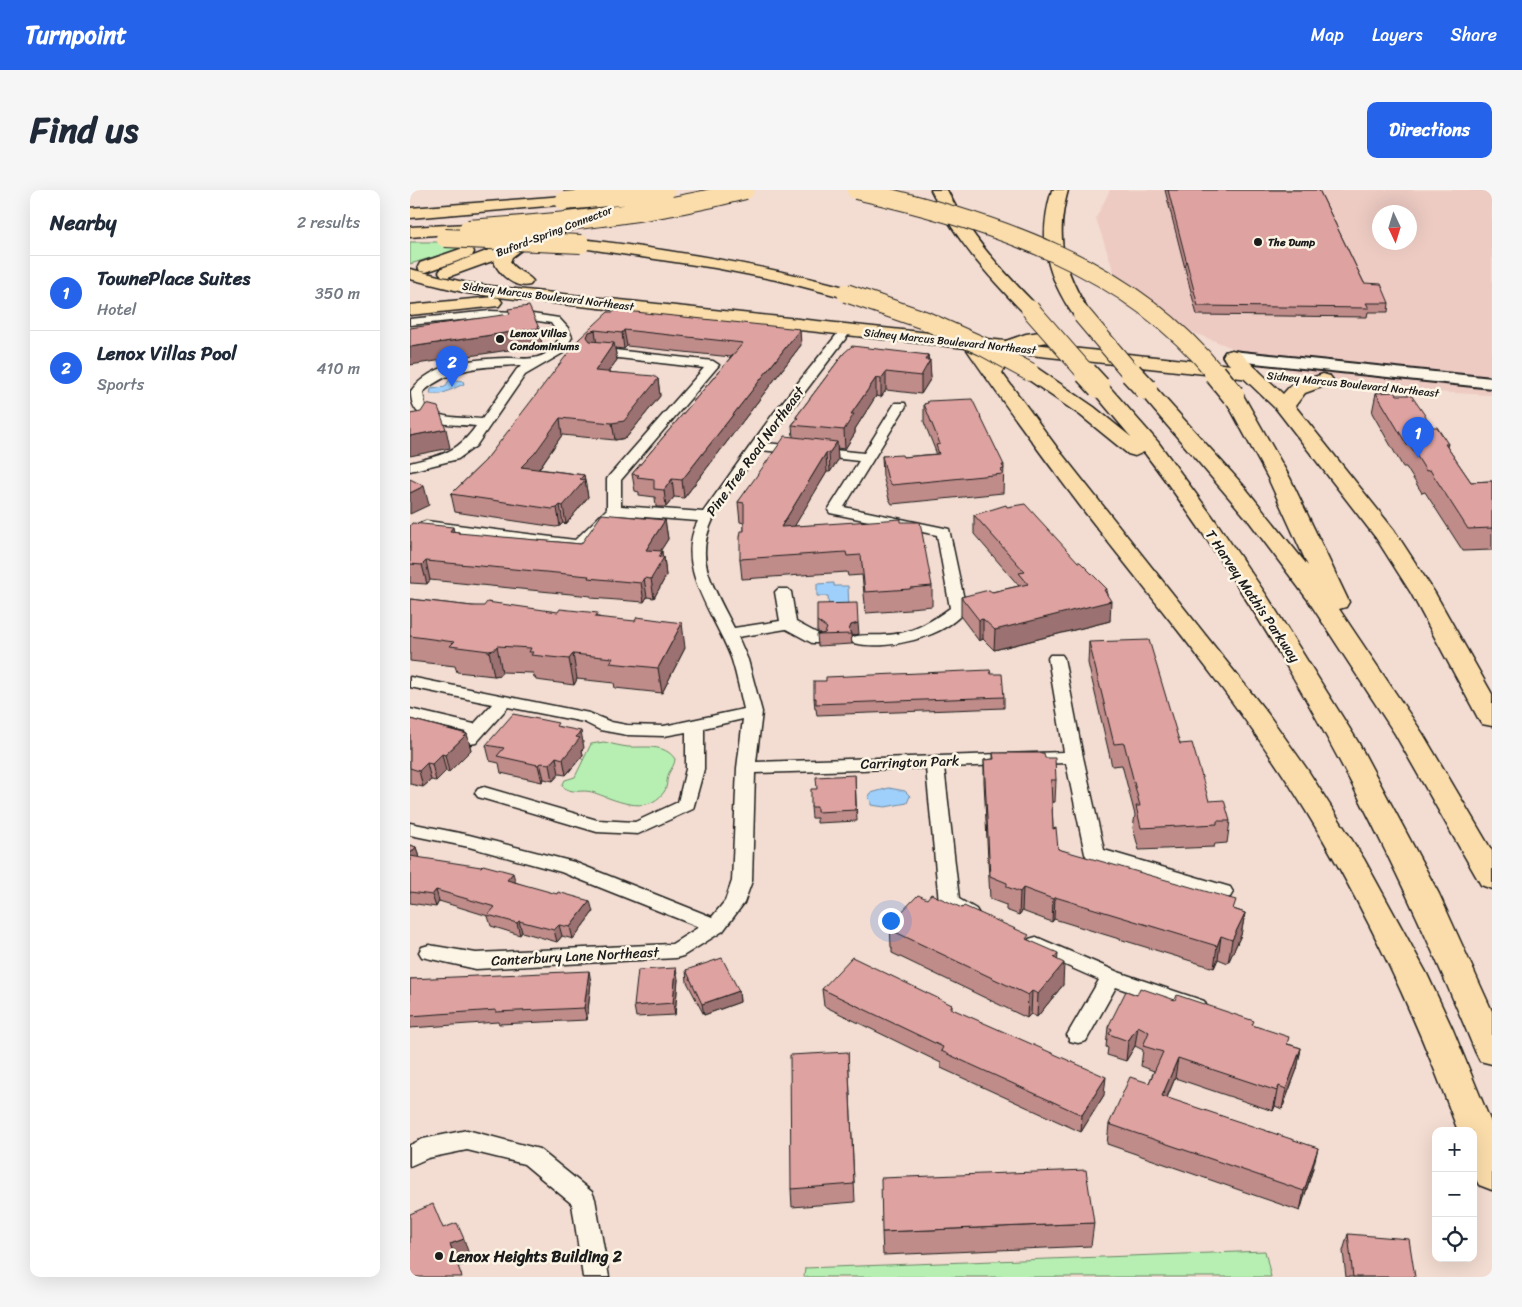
<!DOCTYPE html>
<meta charset="utf-8">
<style>
body{margin:0;font-family:Sriracha,sans-serif;background:#f6f6f7;color:#1f2937}
.controls{position:absolute;right:15px;bottom:15px;display:grid;overflow:hidden;border-radius:10px;box-shadow:0 5px 20px #0002}
.controls button{width:45px;height:45px;display:grid;place-items:center;padding:0;border:0;border-bottom:1px solid #e0e1e3;background:#fff;color:#1f2937;font:25px sans-serif}
.compass{position:absolute;left:962px;top:15px;width:45px;height:45px;border-radius:50%;background:#fff;box-shadow:0 5px 20px #0002;rotate:176deg}
.you{position:absolute;left:480px;top:730px;width:18px;height:18px;margin:-12px;border:4px solid #fff;border-radius:50%;background:#1a73e8;box-shadow:0 0 0 8px #1a73e833}
.badge{display:grid;place-items:center;width:32px;height:32px;border-radius:50%;background:#2563eb;color:#fff;font-size:16px;font-weight:700}
.pin{position:absolute;translate:-50% -41px;filter:drop-shadow(0 1px 2px #0008)}
.pin::after{content:'';position:absolute;top:26px;width:18px;height:15px;background:inherit;clip-path:polygon(0 0,100% 0,50% 100%)}
.list{margin:0;padding:0;list-style:none}
h2{display:flex;justify-content:space-between;align-items:center;height:65px;margin:0;padding:0 20px;font-size:21px}
h2 small{font-size:16px;font-weight:400;color:#747a83}
.list li{display:grid;grid-template-columns:32px 1fr auto;gap:15px;align-items:center;box-sizing:border-box;height:75px;padding:0 20px;border-top:1px solid #e0e1e3}
.list b{display:block;font-size:19px;white-space:nowrap}
.list p{margin:0;font-size:16px;white-space:nowrap;color:#747a83}
.list em{font-size:16px;font-style:normal;color:#747a83}
.icon{flex:none;width:28px;height:28px;fill:none;stroke:currentColor;stroke-width:2;stroke-linecap:round;stroke-linejoin:round}
.map{position:relative;flex:none;width:1082px;height:1087px;overflow:hidden;border-radius:10px}
header{display:flex;align-items:center;gap:30px;box-sizing:border-box;height:70px;padding:0 25px;background:#2563eb;color:#fff}
header strong{font-size:24px}
nav{display:flex;gap:28px;margin-inline-start:auto;font-size:18px}
.intro{display:flex;align-items:center;justify-content:space-between;box-sizing:border-box;height:120px;padding:0 30px}
h1{margin:0;font-size:35px}
.button{padding:12px 22px;border-radius:10px;background:#2563eb;color:#fff;font-size:18px;font-weight:700}
main{display:flex;gap:30px;padding:0 30px}
aside{flex:1;background:#fff;border-radius:10px;box-shadow:0 5px 20px #0002}
.map>svg:first-child{display:block}
</style>
<header>
<strong>Turnpoint</strong>
<nav><a>Map</a><a>Layers</a><a>Share</a></nav>
</header>
<div class="intro"><h1>Find us</h1><a class="button">Directions</a></div>
<main>
<aside>
<h2>Nearby<small>2 results</small></h2>
<ul class="list">
<li><span class="badge">1</span><div><b>TownePlace Suites</b><p>Hotel</p></div><em>350 m</em></li>
<li><span class="badge">2</span><div><b>Lenox Villas Pool</b><p>Sports</p></div><em>410 m</em></li>
</ul>
</aside>
<div class="map">
<svg width="1082" height="1087" viewBox="0 0 1082 1087">
<rect width="100%" height="100%" fill="#f3dcd1"/>
<filter id="ink" filterUnits="userSpaceOnUse"><feTurbulence type="fractalNoise" baseFrequency=".02" numOctaves="2"/><feDisplacementMap in="SourceGraphic" scale="10" xChannelSelector="R" yChannelSelector="G"/><feConvolveMatrix kernelMatrix="1 2 1 2 8 2 1 2 1" color-interpolation-filters="sRGB"/></filter>
<g filter="url(#ink)">
<path fill="#edcbc3" fill-rule="evenodd" d="M700 0H1082V205L1008 201 910 192 715 116 686 28ZM969 22H999V52H969Z"/>
<path fill="#b7efb2" stroke="#6a8667" d="M0 52H41L57 57 0 74Z
M194 552C202 554 210 556 218 557 235 558 254 553 265 569 264 576 262 577 259 583 256 589 258 596 254 602 236 627 204 609 182 602 171 599 163 605 152 596L155 590 165 587 181 554Z
M855 1061 861 1087H394L395 1078Z"/>
<path fill="#9fd0fb" stroke="#6b88a2" d="M40 189 53 191 54 194 31 204H20L21 199 35 197Z
M424 393V396H438L439 419 419 420 418 406H407V394Z
M479 598 495 601 500 606 497 613 475 617 461 615V611L458 608 461 603Z"/>
<g fill="none" stroke-linecap="round" stroke-linejoin="round">
<defs>
<path id="minor" d="M80 121 109 122 149 128 158 138 162 147 153 163 115 185 66 256 48 269 0 281V273C31 265 46 264 66 236 40 234 0 237 1 201 22 172 64 169 97 168 106 168 119 170 128 167 139 164 145 156 150 147L141 133 109 128 80 127 0 135V129ZM114 175 107 179 72 229C54 227 28 230 15 216L13 202C42 176 77 176 114 175Z
M436 136 442 140 356 253 454 263 485 213H495L496 216 434 317 539 339 556 419C536 448 476 461 443 453L441 450 443 447C454 444 465 446 475 445 501 444 519 433 540 418L527 345 420 323 418 320 449 271 351 260C326 295 283 336 298 382 304 401 315 420 324 438L370 431 365 402 368 399H378L381 402 386 432 414 447 416 450 414 453H402L376 439 328 447 338 470 352 522 346 572 654 562 638 468 640 465H652L654 468 673 567 694 660 820 697 823 702 820 707 813 709 678 669 675 664 656 573 534 577 549 709 566 719 569 724 566 729 559 731 532 717 529 712 516 578 345 583 342 691 334 713 313 741 273 766 266 768 66 779 12 767 9 762 12 757 19 755 66 763 262 754 289 737 151 682 59 657 0 645V633L59 645 164 672 302 727 315 711 322 691 327 578 333 529 294 538V579L283 619 228 644 187 642 68 607 65 603 68 599 74 597 187 630 225 632 268 612 276 579V542L254 546 217 545 190 540 174 532 98 517 66 553 60 554 54 553 51 549 56 542 0 529V519L64 534 82 514 0 497V487L179 523 201 532 217 535 254 536 334 519C330 503 327 486 322 470 307 427 263 378 288 331L207 325 173 358 168 359 18 340 0 347V337L16 331 165 350 197 319V289L199 286 294 178 183 165 181 162 183 159 187 158 303 171 309 175 211 290V316L293 322 363 224 432 138Z
M626 747 708 782 794 811 797 817 794 823 786 825 706 797 676 851 668 853 660 851 657 845 689 790 619 759 616 754 619 749Z
M57 940 129 959 182 1002 185 1009 199 1087H173L162 1014 114 974 57 960 18 968 0 976V955L13 949Z"/>
<path id="secondary" d="M822 161 1082 188V198L816 170 813 166 816 162Z"/>
<path id="primary" d="M0 79 57 93 88 97 840 177 847 179 850 183 847 187 840 189 88 107 57 103 0 89Z
M83 107 89 108 92 112 89 116 0 125V115Z"/>
<path id="motorway" d="M236 0 255 1 252 4 114 58 102 67 100 72C105 81 117 83 123 91L120 95C105 99 90 85 84 72L85 70 38 87 32 86 29 82 32 78Z
M521 0H537C560 47 590 78 626 115L629 119 626 123 620 124 614 123C577 85 544 48 521 0Z
M642 0H658C644 50 654 82 681 125L678 129 672 130 666 129C636 86 627 50 642 0Z
M154 6 159 8 162 11 159 14 0 28V18Z
M58 34 64 36 66 39 64 42 0 47V37Z
M171 49C263 60 353 75 442 99L445 103 442 107 436 108 371 91 305 78 165 57 163 54 165 51Z
M56 57 62 58 64 62 62 66 16 82 10 81 8 77 10 73Z
M637 141 644 143 646 147 644 151 620 155 604 161 592 183 648 259 858 524 897 579 954 669 1017 784 1043 840 1082 935V1000L1069 995 1063 984V941H1048C1003 818 948 701 877 591 816 497 743 410 674 321 632 266 592 211 553 154L555 150 562 148 569 150 581 168 590 153 616 144Z
M822 160 829 162 873 204 881 195 913 184 920 186 923 190 920 194 895 203 885 216 984 340 1025 403 1082 504V536L1072 534 1068 528 1001 403 966 348 867 220 815 170 813 166 815 162Z
M620 176 627 178 684 217 721 247 679 197 682 193 689 191 696 193 748 252 805 330 857 406 948 552 1029 704 1082 821V874L1070 871 1065 861C978 650 873 445 734 262L725 266 718 264 670 225 613 186 610 182 613 178Z
M736 193 743 195 833 295 898 376 858 288 813 205 816 201 823 199 830 201 833 205 880 288 939 412 936 417 929 419 1013 544 1082 661V699L1071 695 985 544 898 410 838 330 726 199 729 195Z"/>
</defs>
<use href="#minor" stroke="#1c1c1c" stroke-width="3"/>
<use href="#secondary" stroke="#1c1c1c" stroke-width="4"/>
<use href="#primary" stroke="#1c1c1c" stroke-width="3"/>
<use href="#motorway" stroke="#1c1c1c" stroke-width="3"/>
<use href="#minor" fill="#fcf5e5" fill-rule="evenodd"/>
<use href="#secondary" fill="#fcf5e5" fill-rule="evenodd"/>
<use href="#primary" fill="#fbddab" fill-rule="evenodd"/>
<use href="#motorway" fill="#fbddab" fill-rule="evenodd"/>
<defs>
<path id="motorway-bridge-far1" d="M446 0C578 30 718 74 806 184
M154 11 255 2
M58 39C152 33 244 24 335 0
M35 48 171 54
M436 103 514 130 572 156 620 182
M620 119 677 184
M672 125 722 184"/>
<path id="motorway-bridge" d="M676 183 689 197
M721 183 736 199
M805 183 823 205"/>
</defs>
<use href="#motorway-bridge-far1" stroke="#1c1c1c" stroke-width="20" stroke-linecap="butt"/>
<use href="#motorway-bridge" stroke="#1c1c1c" stroke-width="25" stroke-linecap="butt"/>
<use href="#motorway-bridge-far1" stroke="#fbddab" stroke-width="18"/>
<use href="#motorway-bridge" stroke="#fbddab" stroke-width="22"/>
</g>
<path fill="#bf8c8a" stroke="#1c1c1c" d="M755 0H909L954 93 979 113 978 122H958L957 127 787 125Z
M198 122 391 155 274 308 264 307 256 317H246L245 307 229 305V302L225 301 222 284 321 167 217 156 214 159 205 158 207 170 198 182 248 189 250 206 216 248 205 250 152 245 129 279 174 285 178 307 156 334 153 333 150 336 146 337 45 322 41 304 75 271Z
M434 163 518 165 521 188 511 204 476 200 471 207 466 206 445 239V243L435 259 427 258 428 270 420 282H417L384 336 491 332 522 396V416L500 418V420L456 423 452 385 438 386 437 382 332 389 330 369 334 341V333L330 332 328 312 383 247 382 235 386 230V227Z
M966 203 987 205 1023 237 1038 254 1037 257 1061 292 1082 291V360L1053 361 1015 302 1012 303 996 277H993L962 223Z
M518 211 594 275 593 303 482 314 479 309 473 286 472 266 493 267 526 264V262L514 232V214H518Z
M564 325 697 404 700 431 584 460 573 449 569 451 551 427V407L582 402 609 396 564 344Z
M255 330 258 349 250 361 253 367H254L256 386 244 408 237 407 234 412 181 408V406L20 390 17 394 0 393V336L49 342 50 344 171 354Z
M0 409 62 416 189 427 275 458 252 503 205 498 204 493 167 489 164 495 126 490 125 487H124L123 483 92 482 90 485 84 486 47 482 45 476 0 471Z
M407 431 449 444 441 446 442 454 408 456 407 445 411 444 407 441Z
M679 452 770 554 799 611 820 631 817 653 805 654 804 657 729 660 723 638 725 625 712 575 702 576 678 473Z
M581 484 594 507V518L407 525 406 519H405L404 508Z
M0 529 57 544 61 560 39 582 36 581 26 591 21 590 13 597 0 594Z
M149 537 174 558 172 560 173 565 156 585 149 584 143 591 134 589 132 592 91 583 89 573 80 571 76 555Z
M583 563 635 568 646 590 645 612H642L643 639 648 659 835 723 831 745 818 773 808 769 804 778 644 729 642 732 612 721 609 725 596 720V715L580 709 574 592V570L583 569Z
M445 585 447 631 407 633V628H402L401 617 407 599Z
M0 655 6 657 9 668 105 692 183 722 163 749 152 746 147 752 112 742 110 745 81 736 78 726 29 711 26 717 0 713Z
M517 709 619 750 648 770 653 795 627 827 621 824 617 828 482 763V758L481 757 480 734Z
M276 780 329 801 330 812 294 825 277 792Z
M0 789 181 792 177 830 89 834 88 832 0 838Z
M268 789 265 825 226 827 224 816Z
M412 799 542 815V820L694 905 671 942 531 878V873L414 816Z
M727 805 843 835 878 854 891 858 887 879 872 919 865 916 863 921 765 888 757 908 903 978 890 1021 697 954 699 934 739 893 744 881 731 876 733 860 725 856 716 871 697 865 698 858 696 857 698 837Z
M438 862 445 1012 382 1017 381 999Z
M684 1033 681 1056 473 1065 472 1042Z
M938 1044 1005 1087H936L933 1061Z"/>
<path fill="#9b7271" stroke="#1c1c1c" d="M129 138 132 155 0 175V157Z
M390 139 391 155 274 308 272 290Z
M185 140 187 156 181 158 177 147 179 142Z
M214 140 217 156 214 159 212 143Z
M204 153 207 170 187 197 185 181Z
M518 165V174L520 170 521 188 511 204V186L515 170Z
M476 182V200L471 207V189Z
M466 188V206L445 239V243L435 259 434 240 441 224Z
M248 189 250 206 216 248 205 250 202 233Z
M150 228 152 245 128 280 111 277Z
M36 239 40 258 0 266V246Z
M427 252 428 270 420 282 419 263Z
M416 263 417 282 372 357 371 337Z
M174 285 178 307 156 334 153 316 170 289Z
M262 289 264 307 256 317 254 300Z
M14 296 19 315 0 324V303Z
M150 315 153 333 150 336 147 318Z
M255 330 258 349 239 379 236 360Z
M43 337 47 355 40 341Z
M252 361 253 369 254 367 256 386 244 408 241 389 249 367Z
M16 371 20 390 17 394 12 375Z
M234 388 237 407 234 412 231 393Z
M697 399 696 412 701 411 700 431 584 460 585 440Z
M573 429V449L569 451V430Z
M272 433 275 458 252 503 248 478Z
M448 433 449 444 441 446V444L439 440 441 435Z
M87 456 92 482 90 485 84 486 79 461Z
M163 464 167 489 164 495 159 469Z
M171 541 174 558 172 560 173 565 156 585 153 569 166 547Z
M57 544 61 560 39 582 35 565Z
M32 564 36 581 26 591 22 574Z
M146 567 149 584 143 591 140 574Z
M17 573 21 590 13 597 9 581Z
M130 573 134 589 132 592 128 575Z
M6 657 9 668 0 671V664Z
M103 683 106 694 97 690Z
M613 698 612 721 609 725 610 702Z
M26 700 29 711 26 717 22 705Z
M645 707 644 729 642 732 643 709Z
M180 711 183 722 163 749 160 737Z
M835 723 831 745 818 773 822 750Z
M109 731 112 742 110 745 107 733Z
M149 735 152 746 147 752 144 740Z
M811 746 808 769 804 778 807 756Z
M648 763 647 781 654 773 653 795 627 827 628 804 644 768Z
M266 778 268 789 265 825 263 813Z
M179 781 181 792 177 830 174 818Z
M329 801 330 812 294 825 292 814Z
M622 801 621 824 617 828 618 805Z
M728 836 725 856 716 871 718 851Z
M891 858 887 879 872 919 876 899Z
M768 868 765 888 749 926 752 906Z
M696 887 694 905 671 942 672 925Z
M869 896 865 916 863 921 867 901Z
M908 958 903 978 890 1021 894 1001Z
M54 1049 61 1071 48 1077 40 1054Z"/>
<path fill="#dea3a1" stroke="#1c1c1c" d="M758 0H909L954 93 971 94 979 113H956L959 118 788 116Z
M119 116 129 138 0 157V138L100 124 98 119Z
M206 120 390 139 272 290 262 289 254 300 244 299V289L227 287 229 285 222 284 333 153 214 140 212 143 185 140 179 142 177 147 180 151 204 153 185 181 244 186 248 189 214 231 202 233 150 228 125 263 111 277 174 285 170 289 175 290 153 316 150 315 147 318 142 319 41 304 75 271 169 149 198 122H203Z
M442 156 518 165 515 170H520L511 186 476 182 471 189 466 188 441 224H444L434 240 382 235 388 228 386 227 434 163Z
M985 202 987 205H1001L1023 237H1027L1038 254H1035L1061 292 1082 291V338L1058 339 1020 280 1016 281 1000 255H997L966 203Z
M562 209 594 275H592L594 279 591 280 593 284 482 295 478 290 472 266 492 265 493 267 529 264 526 255 530 254 514 214 518 213V211Z
M16 214 28 217 36 239 0 246V224L11 222Z
M375 246 427 252 419 263H416L371 337 491 329V332H510L522 396 500 398V399L455 402 451 365 437 366 436 362 330 369V347L331 341H334V313L328 312Z
M0 289 14 296 0 303Z
M615 314 668 372H670L697 399 694 400 701 411 585 440 573 429 569 430 551 407 579 400 582 402 618 394 609 383 615 382 564 325 596 315 597 317Z
M192 324 255 330 236 360 252 361 249 367H254L241 389 234 388 231 393 178 388 179 386 16 371 12 375 0 374V336L2 333 43 337 40 341 49 342 48 343 171 354Z
M0 409 62 416H74L77 412 148 422 150 419 188 423 185 427 225 431 227 427 272 433 248 478 200 473 203 468 163 464 159 469 121 465 123 462H119L121 458 87 456 84 460 79 461 40 456 44 452 0 446Z
M447 413 448 433 441 435 439 440 441 444 407 445 415 443 417 438 407 431V414Z
M739 450 770 554 782 553 799 611 814 610 820 631H807V634L731 638 726 616H730L714 553 704 554 679 452Z
M580 480 581 484H592L594 507 406 514V508H404V491H416V487Z
M103 524 148 533 146 536 171 541 166 547 170 548 153 569 146 567 140 574 130 573 128 575 87 566 94 558 76 555Z
M0 529 57 544 35 565 32 564 22 574 17 573 9 581 0 578Z
M583 563H634L635 568H645L646 590H641L643 639 646 638 648 659 826 710 823 719 835 723 822 750 811 746 807 756 645 707 643 709 613 698 610 702 597 697V693L580 686 574 570 584 569Z
M445 585 446 620 407 622V617H401V599H407L406 587Z
M0 655 6 657 0 664Z
M0 666 71 677 73 675 103 683 97 690 147 704 148 702 180 711 160 737 149 735 144 740 109 731 107 733 78 725 85 717 26 700 22 705 0 702Z
M521 704 552 718 554 716 619 745 616 749 648 763 644 768 654 773 628 804 622 801 618 805 481 740 485 737 480 734 508 705 517 709Z
M442 767 542 815 540 818 696 887 672 925 531 861 533 857 412 799Z
M312 768 329 801 292 814 276 780Z
M266 778 263 813 224 816 228 780Z
M179 781 174 818 86 822V820L0 826V789Z
M730 798 765 810 767 805 844 831 842 835 879 847 877 854 891 858 876 899 869 896 867 901 768 868 752 906 908 958 894 1001 699 934 720 887 739 893 753 862 733 856 739 842 728 836 718 851 699 844 702 839 698 837 716 801 727 805Z
M438 862 444 994 381 999 380 865Z
M676 980 684 1033 472 1042 471 988Z
M23 1014 33 1038 47 1033 54 1049 40 1054 52 1087H0V1024Z
M938 1044 999 1049 1005 1087H943Z"/>
</g>
<g fill="#1c1c1c" stroke="#fcf5e5" stroke-width="2">
<circle cx="848" cy="52" r="5"/>
<circle cx="90" cy="149" r="5"/>
<circle cx="29" cy="1066" r="5"/>
</g>
<g text-anchor="middle" stroke-width="5" stroke-linejoin="round" paint-order="stroke">
<g font-size="11" fill="#1c1c1c" stroke="#fcf5e5">
<text transform="translate(144 41) rotate(-21)" y="4">Buford-Spring Connector</text>
<text transform="translate(138 106) rotate(7)" y="4">Sidney Marcus Boulevard Northeast</text>
<text transform="translate(540 151) rotate(6)" y="4">Sidney Marcus Boulevard Northeast</text>
<text transform="translate(943 194) rotate(6)" y="4">Sidney Marcus Boulevard Northeast</text>
</g>
<g font-size="11" font-weight="bold" fill="#1c1c1c" stroke="#fcf5e5" text-anchor="start">
<text x="858" y="56">The Dump</text>
<text x="100" y="147">Lenox Villas<tspan x="100" dy="13">Condominiums</tspan></text>
</g>
<g font-size="14" fill="#1c1c1c" stroke="#fcf5e5">
<text transform="translate(345 261) rotate(-54)" y="5">Pine Tree Road Northeast</text>
<text transform="translate(843 406) rotate(56)" y="5">T Harvey Mathis Parkway</text>
<text transform="translate(500 572) rotate(-2)" y="5">Carrington Park</text>
<text transform="translate(165 766) rotate(-3)" y="5">Canterbury Lane Northeast</text>
</g>
<g font-size="16" font-weight="bold" fill="#1c1c1c" stroke="#fcf5e5" text-anchor="start">
<text x="39" y="1072">Lenox Heights Building 2</text>
</g>
</g>
</svg>
<div class="controls">
<button>+</button>
<button>−</button>
<button><svg class="icon" aria-label="locate" viewBox="0 0 24 24"><circle cx="12" cy="12" r="6"/><path d="M12 2v4M12 18v4M2 12h4M18 12h4"/></svg></button>
</div>
<svg class="compass" viewBox="-18 -18 36 36"><path d="M0-13l5 13h-10z" fill="#e53935"/><path d="M0 13l5-13h-10z" fill="#747a83"/></svg>
<div class="you"></div>
<div class="pin badge" style="left:1008px;top:268px">1</div>
<div class="pin badge" style="left:42px;top:197px">2</div>
</div>
</main>
